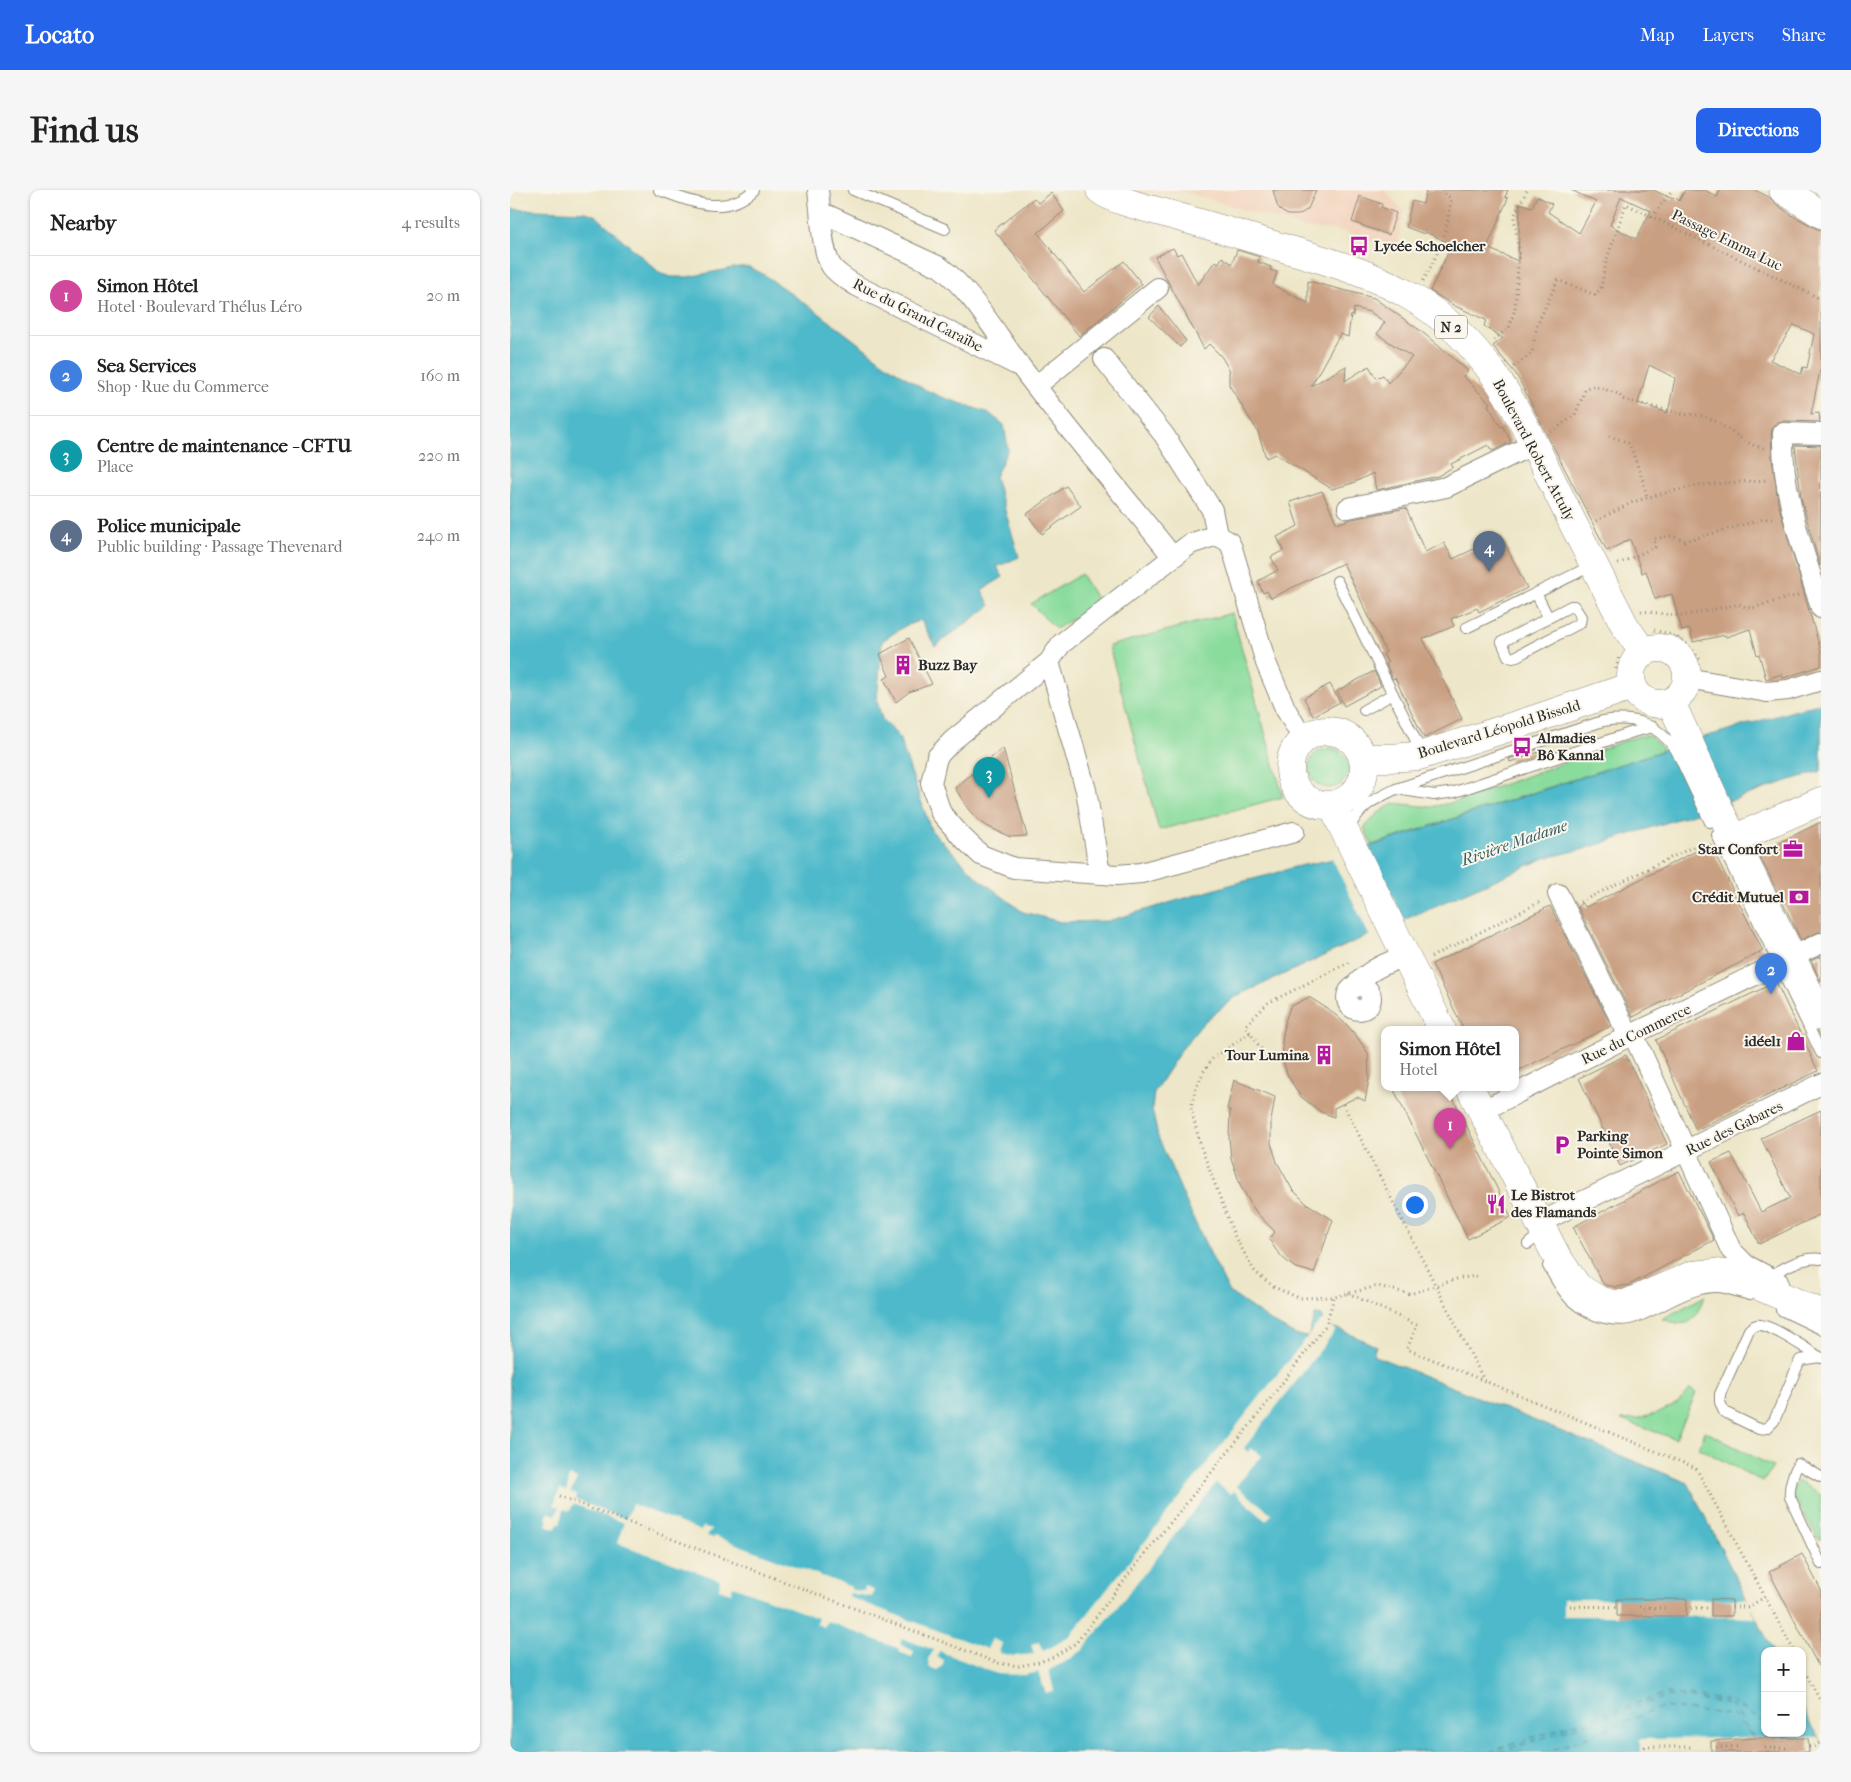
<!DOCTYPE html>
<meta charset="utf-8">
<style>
body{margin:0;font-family:"IM FELL French Canon",serif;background:#f6f6f6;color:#222}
.controls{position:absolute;right:15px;bottom:15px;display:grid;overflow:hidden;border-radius:10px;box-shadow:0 1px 4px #0004}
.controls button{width:45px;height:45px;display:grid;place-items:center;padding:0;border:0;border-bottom:1px solid #e0e0e0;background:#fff;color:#222;font:25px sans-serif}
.you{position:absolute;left:904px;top:1014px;width:18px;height:18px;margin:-12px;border:4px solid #fff;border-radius:50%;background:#1a73e8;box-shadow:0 0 0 8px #1a73e833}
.badge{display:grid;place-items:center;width:32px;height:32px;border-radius:50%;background:#2563eb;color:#fff;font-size:16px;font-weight:700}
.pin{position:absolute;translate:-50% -41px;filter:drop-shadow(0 1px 2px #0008)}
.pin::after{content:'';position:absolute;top:26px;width:18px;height:15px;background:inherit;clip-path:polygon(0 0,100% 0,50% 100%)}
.popup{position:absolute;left:871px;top:836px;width:138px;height:65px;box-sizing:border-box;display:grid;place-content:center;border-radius:10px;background:#fff;filter:drop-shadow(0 1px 4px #0005);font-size:16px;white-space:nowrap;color:#767676}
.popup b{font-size:19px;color:#222}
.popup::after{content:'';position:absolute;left:50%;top:100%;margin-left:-10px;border:10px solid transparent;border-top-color:#fff}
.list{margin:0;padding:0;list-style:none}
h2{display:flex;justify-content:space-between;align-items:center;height:65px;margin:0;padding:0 20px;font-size:21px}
h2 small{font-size:16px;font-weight:400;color:#767676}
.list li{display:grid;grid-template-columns:32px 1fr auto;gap:15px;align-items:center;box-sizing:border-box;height:80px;padding:0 20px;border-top:1px solid #e0e0e0}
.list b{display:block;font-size:19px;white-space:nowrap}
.list p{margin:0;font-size:16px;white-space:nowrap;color:#767676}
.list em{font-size:16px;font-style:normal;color:#767676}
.map{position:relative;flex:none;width:1311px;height:1562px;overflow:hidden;border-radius:10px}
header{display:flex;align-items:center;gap:30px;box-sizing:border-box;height:70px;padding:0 25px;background:#2563eb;color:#fff}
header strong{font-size:24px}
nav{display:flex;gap:28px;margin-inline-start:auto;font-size:18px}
.intro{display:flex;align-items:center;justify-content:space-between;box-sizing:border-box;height:120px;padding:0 30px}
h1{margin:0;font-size:35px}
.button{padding:12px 22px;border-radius:10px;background:#2563eb;color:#fff;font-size:18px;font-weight:700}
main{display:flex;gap:30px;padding:0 30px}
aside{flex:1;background:#fff;border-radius:10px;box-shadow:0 1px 4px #0004}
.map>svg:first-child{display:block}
</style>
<header>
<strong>Locato</strong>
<nav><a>Map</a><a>Layers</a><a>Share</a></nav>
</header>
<div class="intro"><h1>Find us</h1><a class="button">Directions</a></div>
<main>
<aside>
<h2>Nearby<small>4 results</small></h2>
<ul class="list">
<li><span class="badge" style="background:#d1479c">1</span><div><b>Simon Hôtel</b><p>Hotel · Boulevard Thélus Léro</p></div><em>20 m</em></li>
<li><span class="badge" style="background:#3f7fe0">2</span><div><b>Sea Services</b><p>Shop · Rue du Commerce</p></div><em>160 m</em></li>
<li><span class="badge" style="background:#0f9aa8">3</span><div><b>Centre de maintenance - CFTU</b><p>Place</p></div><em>220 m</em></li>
<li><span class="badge" style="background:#5c6f8a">4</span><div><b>Police municipale</b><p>Public building · Passage Thevenard</p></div><em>240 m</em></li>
</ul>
</aside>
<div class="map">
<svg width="1311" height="1562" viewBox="0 0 1311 1562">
<rect width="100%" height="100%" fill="#fbf7ec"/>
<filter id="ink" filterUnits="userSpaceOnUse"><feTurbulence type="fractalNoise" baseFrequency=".02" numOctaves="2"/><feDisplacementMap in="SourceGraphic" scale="10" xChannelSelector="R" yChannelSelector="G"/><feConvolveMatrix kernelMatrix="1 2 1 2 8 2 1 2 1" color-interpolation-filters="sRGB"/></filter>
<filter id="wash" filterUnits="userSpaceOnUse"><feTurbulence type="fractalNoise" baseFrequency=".0096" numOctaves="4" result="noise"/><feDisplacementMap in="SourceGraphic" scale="20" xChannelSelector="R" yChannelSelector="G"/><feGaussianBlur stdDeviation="1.12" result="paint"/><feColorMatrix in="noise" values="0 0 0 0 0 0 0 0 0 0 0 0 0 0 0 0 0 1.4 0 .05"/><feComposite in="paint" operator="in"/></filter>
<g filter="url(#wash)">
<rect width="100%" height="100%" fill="#ede6c8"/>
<path fill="#f2d4be" d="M629 0H874L894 21 887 60 832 41 796 38 671 1 661 2Z"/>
<path fill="#8adc9d" stroke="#5a8464" d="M571 384 589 413 546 439 521 414Z
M722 423 773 607 649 640 599 456Z
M1128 546H1140L1154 560 862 655 854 638 868 623 884 613 920 617 945 612Z
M799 578a20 20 0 1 1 40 0a20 20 0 1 1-40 0Z
M1195 1106C1182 1133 1183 1139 1152 1129Z
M1180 1199 1186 1203 1166 1249 1111 1230C1135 1229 1167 1221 1180 1199Z
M1195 1241 1263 1277 1253 1292 1189 1258Z
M1288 1291 1311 1305V1349H1308L1281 1302Z"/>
<path fill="#4eb9ca" stroke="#3c727a" d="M0 19 76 22 86 26 151 84 162 87H178L228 77H239L253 84 310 124 374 173 412 198 429 206 479 223 494 235 498 259 485 287 509 367 487 377 493 387 472 400 480 416 425 456 411 430 395 436 372 451 367 511 372 529 389 547 421 640 468 688 513 722 551 732 598 731 723 694 763 684 784 677 819 670 1191 548 1311 513V581L1277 591 1177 626 1074 659 1035 668 852 748 727 806 694 832 671 860 644 902 642 919 648 947 684 1030 719 1102 762 1132 785 1145 798 1147 805 1125H810L816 1135 833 1141 866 1156 863 1165 1178 1293 1263 1461H1255V1543H1292V1517L1311 1552V1562H0Z"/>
<path fill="#ede6c8" d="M857 654 895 732 860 747 821 666Z
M815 1129 817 1133 826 1140 734 1258 738 1262 741 1258 751 1266 726 1296 762 1324 756 1331 724 1301 721 1304 706 1293 573 1460 555 1472 539 1480 544 1501 536 1503 528 1482 514 1485 487 1484 429 1461 427 1467 434 1470 432 1476 427 1480 419 1477 418 1469 424 1460 392 1448 390 1453 393 1456 404 1461 402 1467 389 1462 390 1459 317 1431 314 1437 306 1434 308 1428 223 1396 221 1403 209 1399 210 1390 107 1353 114 1333 63 1314 60 1321 54 1319 50 1334H48L45 1339 36 1335 38 1330 36 1329 38 1322 46 1325 50 1317 44 1315 50 1299 56 1301 59 1293 57 1292 60 1286 67 1289 60 1302 67 1305 66 1310 116 1329 122 1314 191 1341 193 1337 202 1339 197 1346 204 1348 205 1346 341 1397V1400L354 1401 355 1397 364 1400 362 1407 340 1403 338 1407 477 1459 482 1449 492 1453 489 1463 504 1466 524 1464 521 1454 530 1452 533 1461 542 1457 561 1445 790 1156 808 1133Z
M1053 1409H1237L1246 1428 1176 1426H1053Z
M1308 1547 1311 1552V1562H1130V1549Z"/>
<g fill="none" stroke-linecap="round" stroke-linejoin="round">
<path stroke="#375d63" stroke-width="1" stroke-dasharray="6 5" stroke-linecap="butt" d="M1271 1543 1279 1548
M979 1562 1157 1503 1221 1511 1255 1533
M990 1562 1158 1506 1221 1514 1244 1548 1223 1525 1153 1517 1038 1562"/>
</g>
<g id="blocks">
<path fill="#c99f81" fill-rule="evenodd" d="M763 0H806L798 19 789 25H778L771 21 767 15Z
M916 0H998L995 7 998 8 977 58 1008 71 1010 13 1022 17 1027 6 1042 14 1038 22 1069 43 1086 12 1061 0H1143L1163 9 1165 7 1169 11 1175 0H1195L1207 7 1210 0H1245L1259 7 1265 13 1280 24 1311 41V176L1301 224 1309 223 1310 232 1273 231 1268 232 1263 237 1261 243 1262 267 1268 313 1311 462V476L1273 488 1272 484 1256 489 1249 464 1247 465 1240 439 1216 447 1215 445 1183 452 1180 439 1172 441 1162 404 1145 409 1136 381 1132 383 1120 349 1097 361 1006 184 983 156 993 148 974 136 976 130 945 116 920 101 942 54 915 42 914 44 896 37 902 11 913 14ZM1111 7 1141 21 1126 49 1100 35ZM1284 135 1304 144 1297 178 1293 177 1291 184 1260 170ZM1139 175 1165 188 1158 223 1128 213Z
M541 3 554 21 528 43 574 102 614 71 632 94 569 146 484 40 524 8 528 13Z
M850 6 872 14 871 17 886 23 879 45 842 32Z
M663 58 667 65 671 63 688 95 705 71 709 73 712 67 722 74 727 60 750 67 748 72 761 77 760 80 767 82 763 95 798 113V91L864 108 911 141 958 181 953 186 980 213 978 215 991 237 993 236 1001 252 982 261 978 255 941 274 943 277 928 286 866 300 863 283 843 293 822 299 765 264 756 268 748 242 719 195V182L720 181 711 166 699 154 694 159 645 67ZM844 118 860 122 875 132 867 144 902 167 878 193 873 185 866 188 859 176 835 191 836 176 801 196 830 144 838 147 841 125 843 126Z
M649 116 676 151 670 157 639 127Z
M1285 255 1311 256 1310 376 1291 308Z
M556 296 571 316 532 344 517 324Z
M812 301 827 334 838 330 896 318 915 362 934 353 943 369 991 346 1017 398 969 422 967 418 941 429 944 436 913 449 952 529 914 548 885 488 883 489 876 474 878 473 873 464 876 462 833 373 761 408 757 401 753 403 748 391 768 380 761 367 774 360 767 347 788 336 780 312Z
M399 448 422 494 399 502 386 512 374 489 379 486 370 464Z
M864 481 871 496 834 516 827 501Z
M820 494 830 512 803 526 794 508Z
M493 558 517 646 500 647 477 636 466 628 458 619 445 598Z
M1028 559 1029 562 1000 572 999 569Z
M1311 632V741L1291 750 1248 663Z
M1200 654 1253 761 1123 827 1068 717 1071 713 1076 717Z
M1040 716 1101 836 1005 882V840H954L922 774Z
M1311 766V792L1301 771Z
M1266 792 1308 881 1186 940 1146 850Z
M799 807 821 821 837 835 847 847 858 863 859 889 855 911 847 907 824 918V927L811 922 790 906 778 886 774 874 772 853 775 832 780 817Z
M1116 865 1157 954 1110 976 1069 888Z
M724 890 765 907 761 931V953L767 972 782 999 796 1013 823 1030 804 1083 784 1077 774 1069 766 1060 759 1049 765 1042 746 1022 731 997 721 968 719 947 720 920 717 919Z
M883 898H938L1001 1027 958 1049Z
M1311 920V1024L1249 1054 1234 1023 1228 1026 1201 972 1221 963 1251 1022 1280 1008 1251 948Z
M1169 981 1204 1050 1119 1095 1106 1097 1095 1095 1092 1092 1063 1037Z
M1292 1364 1311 1400V1481L1259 1382Z
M1107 1409H1177L1176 1426H1107Z
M1201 1409 1222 1410V1426H1201Z
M1244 1548H1298L1299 1562H1201V1551Z"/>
</g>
</g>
<g filter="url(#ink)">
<use href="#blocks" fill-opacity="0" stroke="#8c887a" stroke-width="1"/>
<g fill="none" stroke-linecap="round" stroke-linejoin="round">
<defs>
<path id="service" d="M149 0C181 12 215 27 244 0
M343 0 435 39
M827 391 912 563
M1026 403 1038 427
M1061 416H1064L1071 427 1070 433 1003 468 998 466 992 452Z
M956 438 1083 375
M854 520 883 504
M887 599 924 605 945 602 1123 542 1144 537
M838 641C849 616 863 610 886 599L1093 531C1126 526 1146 533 1166 560L1200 632
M1207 645 1311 863
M1018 1054 1024 1049
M1038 1076C1045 1088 1052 1102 1062 1111 1080 1127 1107 1135 1129 1126 1155 1116 1178 1097 1207 1097 1217 1097 1230 1103 1240 1105
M1259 1087C1273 1078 1293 1066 1311 1069
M1271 1120 1311 1139
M1310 1167 1290 1170 1264 1231 1257 1238 1249 1239 1214 1222 1210 1212V1204L1239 1140C1242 1137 1246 1134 1250 1135 1266 1137 1296 1159 1311 1168
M1311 1287 1288 1274C1283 1285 1279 1295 1280 1307L1311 1374"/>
<path id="minor" d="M308 0C311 20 311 62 322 77 328 85 339 91 347 96L507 175
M311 22 430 77C462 101 486 144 511 177 559 241 612 303 662 366
M594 169 654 245 702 320 707 345
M526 196 648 98
M1311 244 1273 243C1271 304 1294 361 1311 418
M838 318 936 297 1024 254
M539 472 576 600 590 684
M1177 488 1257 502 1278 500 1311 490
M784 642 631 683 607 685 504 678 471 665 451 646 431 623 421 593 427 567 442 551 539 472 551 454 680 354 707 345 719 352 722 358 756 473 775 518 793 549
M1048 704 1119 846
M837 808a12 12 0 1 1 24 0a12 12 0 1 1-24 0Z
M842 799C856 782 875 772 896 767
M1123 844 1221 1060 1236 1075 1268 1092
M972 921 1119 846 1311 753
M1029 1033 1311 894"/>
<path id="secondary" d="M1273 0 1311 24
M1223 649 1311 611"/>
<path id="primary" d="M590 0C605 12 646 20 665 26 702 36 740 48 777 59 820 72 864 84 903 108 980 154 1009 224 1047 301 1069 346 1092 391 1115 436L1133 462
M1121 486a28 28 0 1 1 56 0a28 28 0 1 1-56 0Z
M1161 512 1212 625 1311 827
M780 578a37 37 0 1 1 74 0a37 37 0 1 1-74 0Z
M853 568H879L909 566 1025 529 1122 496
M822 615 932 840
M960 898 1047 1067 1068 1097 1089 1110 1102 1114H1115L1182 1085 1205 1083 1223 1085 1311 1123"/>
</defs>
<use href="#service" stroke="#8c887a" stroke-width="12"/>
<use href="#minor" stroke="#8c887a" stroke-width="22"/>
<use href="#secondary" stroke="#8c887a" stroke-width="29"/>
<use href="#primary" stroke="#8c887a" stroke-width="29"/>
<path stroke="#8c887a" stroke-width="3" stroke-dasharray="1 4" stroke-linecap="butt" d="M1142 27 1162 0
M913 91C930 61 937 43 941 9L931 0
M984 150 999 138 1005 119 1009 62 1004 26 1017 0
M1004 177 1022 163 1027 135 1048 90 1085 105 1091 98 1096 72 1116 14 1311 109
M1041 242 1065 225 1076 198 1084 196 1109 204 1112 209 1176 225C1200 221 1221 243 1240 254 1245 256 1251 257 1256 259
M1099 246 1117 252 1120 255 1133 291 1137 308
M1086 331 1123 312 1143 306 1189 295 1257 290
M1108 374 1145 357 1144 349 1162 346 1175 351 1254 329 1265 328
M1131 421 1172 426 1229 414 1235 417 1243 418 1288 405
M1144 440C1169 446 1176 450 1191 471
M1106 479 1109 466
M805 534C822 535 837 534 850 548
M777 560C773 587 774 603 800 617
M1070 712 1195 651
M921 767 1032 711
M740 843 703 868 694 881 685 900 681 919 691 957 724 1045 745 1082 764 1097 789 1108 824 1107 868 1096 900 1104 950 1088 968 1086
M757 867 735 836 758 813 842 771
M833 914 975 1192
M838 1103 907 1135 897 1159 1186 1278 1284 1461
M49 1306 488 1473 509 1476 529 1472 543 1467 566 1453 629 1371 745 1229 816 1135 824 1107
M1055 1416 1107 1417
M1129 1417 1155 1418
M1222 1417H1238L1255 1407
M1176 1418H1201
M1292 1477 1311 1512
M1206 1557H1231
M1299 1557 1305 1556 1311 1552
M1255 1558H1278
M1132 1562 1135 1557H1184"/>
<use href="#service" stroke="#fff" stroke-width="10"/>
<use href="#minor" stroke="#fff" stroke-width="20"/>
<use href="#secondary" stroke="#fff" stroke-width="28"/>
<use href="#primary" stroke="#fff" stroke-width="28"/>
</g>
</g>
<defs>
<symbol id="bus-bare" viewBox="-9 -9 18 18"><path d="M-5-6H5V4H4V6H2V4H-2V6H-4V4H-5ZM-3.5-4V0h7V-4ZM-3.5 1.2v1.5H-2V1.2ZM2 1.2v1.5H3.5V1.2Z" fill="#b5179e" stroke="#fbf7ec" stroke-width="2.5" paint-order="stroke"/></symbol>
<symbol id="building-bare" viewBox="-9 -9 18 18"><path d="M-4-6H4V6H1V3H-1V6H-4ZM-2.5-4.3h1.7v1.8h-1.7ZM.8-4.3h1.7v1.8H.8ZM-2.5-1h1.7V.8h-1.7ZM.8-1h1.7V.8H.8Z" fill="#b5179e" stroke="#fbf7ec" stroke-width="2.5" paint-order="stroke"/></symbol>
<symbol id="office-bare" viewBox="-9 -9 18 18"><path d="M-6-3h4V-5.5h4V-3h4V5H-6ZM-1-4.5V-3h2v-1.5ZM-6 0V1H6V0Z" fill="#b5179e" stroke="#fbf7ec" stroke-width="2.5" paint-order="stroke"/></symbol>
<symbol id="bank-bare" viewBox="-9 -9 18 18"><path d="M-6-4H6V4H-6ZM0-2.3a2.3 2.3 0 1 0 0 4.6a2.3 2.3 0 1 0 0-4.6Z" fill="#b5179e" stroke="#fbf7ec" stroke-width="2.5" paint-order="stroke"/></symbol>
<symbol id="shop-bare" viewBox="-9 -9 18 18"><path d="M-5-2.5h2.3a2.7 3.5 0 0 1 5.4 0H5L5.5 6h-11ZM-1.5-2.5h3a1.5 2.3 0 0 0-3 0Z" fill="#b5179e" stroke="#fbf7ec" stroke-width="2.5" paint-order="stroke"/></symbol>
<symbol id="parking-bare" viewBox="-9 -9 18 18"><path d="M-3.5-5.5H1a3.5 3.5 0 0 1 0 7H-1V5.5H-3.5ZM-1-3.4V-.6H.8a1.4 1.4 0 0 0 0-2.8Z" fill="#b5179e" stroke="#fbf7ec" stroke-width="2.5" paint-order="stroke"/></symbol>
<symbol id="restaurant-bare" viewBox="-9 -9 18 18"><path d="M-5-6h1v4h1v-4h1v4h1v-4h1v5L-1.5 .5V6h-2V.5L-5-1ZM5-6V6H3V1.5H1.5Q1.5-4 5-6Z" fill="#b5179e" stroke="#fbf7ec" stroke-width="2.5" paint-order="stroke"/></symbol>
</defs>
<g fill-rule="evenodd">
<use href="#bus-bare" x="835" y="42" width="28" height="28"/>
<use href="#building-bare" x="379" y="461" width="28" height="28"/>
<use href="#bus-bare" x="998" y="543" width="28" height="28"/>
<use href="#office-bare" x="1269" y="645" width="28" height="28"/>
<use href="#bank-bare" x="1275" y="693" width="28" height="28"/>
<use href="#shop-bare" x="1272" y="837" width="28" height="28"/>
<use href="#building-bare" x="800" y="851" width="28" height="28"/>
<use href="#parking-bare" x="1038" y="941" width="28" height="28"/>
<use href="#restaurant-bare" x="972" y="1000" width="28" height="28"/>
</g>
<g text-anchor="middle" stroke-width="4" stroke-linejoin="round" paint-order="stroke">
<rect fill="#fbf7ec" stroke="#696865" stroke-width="1" x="925" y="125.5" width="32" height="23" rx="4"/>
<g font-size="14" font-weight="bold" fill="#2b2b2b">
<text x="941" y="142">N 2</text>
</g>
<g font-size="15" fill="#2b2b2b" stroke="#fbf7ec">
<text transform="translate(1217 50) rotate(26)" y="5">Passage Emma Luc</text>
<text transform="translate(408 125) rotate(27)" y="5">Rue du Grand Caraïbe</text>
<text transform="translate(1024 260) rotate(62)" y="5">Boulevard Robert Attuly</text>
<text transform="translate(989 539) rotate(-17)" y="5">Boulevard Léopold Bissold</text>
<text transform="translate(1126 844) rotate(-26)" y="5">Rue du Commerce</text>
<text transform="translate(1224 938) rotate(-26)" y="5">Rue des Gabares</text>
</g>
<g font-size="15" font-weight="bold" fill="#2b2b2b" stroke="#fbf7ec" text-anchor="start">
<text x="864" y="61">Lycée Schoelcher</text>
<text x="408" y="480">Buzz Bay</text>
<text x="1027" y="553">Almadies<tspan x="1027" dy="17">Bô Kannal</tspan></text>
<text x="1268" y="664" text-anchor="end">Star Confort</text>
<text x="1274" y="712" text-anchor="end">Crédit Mutuel</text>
<text x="1271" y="856" text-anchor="end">idéel1</text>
<text x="799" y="870" text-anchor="end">Tour Lumina</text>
<text x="1067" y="951">Parking<tspan x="1067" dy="17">Pointe Simon</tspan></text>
<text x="1001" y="1010">Le Bistrot<tspan x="1001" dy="17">des Flamands</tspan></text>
</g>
<g font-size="16" font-style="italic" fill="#375d63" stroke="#fbf7ec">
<text transform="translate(1004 652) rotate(-19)" y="6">Rivière Madame</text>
</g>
</g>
</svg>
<div class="controls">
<button>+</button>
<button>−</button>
</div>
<div class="you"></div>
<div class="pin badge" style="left:940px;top:959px;background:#d1479c">1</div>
<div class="popup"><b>Simon Hôtel</b>Hotel</div>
<div class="pin badge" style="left:1261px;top:804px;background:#3f7fe0">2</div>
<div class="pin badge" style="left:479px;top:608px;background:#0f9aa8">3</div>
<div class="pin badge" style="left:979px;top:382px;background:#5c6f8a">4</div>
</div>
</main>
